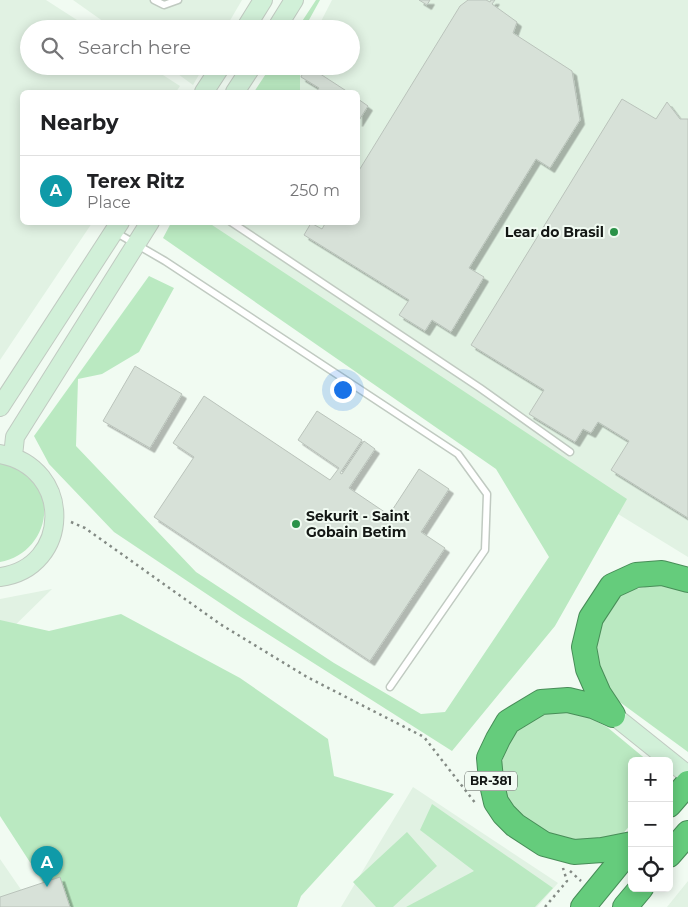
<!DOCTYPE html>
<meta charset="utf-8">
<style>
body{margin:0;font-family:Montserrat,sans-serif;background:#f2f2f2;color:#202124}
.controls{position:absolute;right:15px;bottom:15px;display:grid;overflow:hidden;border-radius:8px;box-shadow:0 2px 12px #0003}
.controls button{width:45px;height:45px;display:grid;place-items:center;padding:0;border:0;border-bottom:1px solid #e0e0e0;background:#fff;color:#202124;font:25px sans-serif}
.you{position:absolute;left:342px;top:389px;width:18px;height:18px;margin:-12px;border:4px solid #fff;border-radius:50%;background:#1a73e8;box-shadow:0 0 0 8px #1a73e833}
.badge{display:grid;place-items:center;width:32px;height:32px;border-radius:50%;background:#2a9248;color:#fff;font-size:16px;font-weight:700}
.pin{position:absolute;translate:-50% -41px;filter:drop-shadow(0 1px 2px #0008)}
.pin::after{content:'';position:absolute;top:26px;width:18px;height:15px;background:inherit;clip-path:polygon(0 0,100% 0,50% 100%)}
.list{margin:0;padding:0;list-style:none}
h2{display:flex;justify-content:space-between;align-items:center;height:65px;margin:0;padding:0 20px;font-size:21px}
h2 small{font-size:16px;font-weight:400;color:#757577}
.list li{display:grid;grid-template-columns:32px 1fr auto;gap:15px;align-items:center;box-sizing:border-box;height:70px;padding:0 20px;border-top:1px solid #e0e0e0}
.list b{display:block;font-size:19px;white-space:nowrap}
.list p{margin:0;font-size:16px;white-space:nowrap;color:#757577}
.list em{font-size:16px;font-style:normal;color:#757577}
.icon{flex:none;width:28px;height:28px;fill:none;stroke:currentColor;stroke-width:2;stroke-linecap:round;stroke-linejoin:round}
.map{position:relative;flex:none;width:688px;height:907px;overflow:hidden}
.search{position:absolute;background:#fff;box-shadow:0 2px 12px #0003;left:20px;top:20px;width:340px;height:55px;display:flex;align-items:center;gap:12px;box-sizing:border-box;padding:0 18px;border-radius:28px;color:#757577;font-size:19px}
.panel{position:absolute;background:#fff;box-shadow:0 2px 12px #0003;left:20px;top:90px;width:340px;height:135px;border-radius:8px}
.map>svg:first-child{display:block}
</style>
<div class="map">
<svg width="688" height="907" viewBox="0 0 688 907">
<defs>
<filter id="shadow"><feDropShadow dx="4.5" dy="4.5" stdDeviation="0" flood-color="#0004"/></filter>
</defs>
<rect width="100%" height="100%" fill="#f1fbf2"/>
<path fill="#e1f2e3" d="M0 0H46L91 29H29V66H149L180 86 176 92H22V222L92 223 0 360Z
M73 0H242L225 29H114Z
M332 0H688V557L618 514 200 223 358 222V92H283L297 66H351V29H317Z
M167 66H204L193 85Z
M52 589 0 640V599Z
M413 787 558 883 537 907H341Z
M0 859 33 907H0Z
M688 881V907H667Z"/>
<path fill="#bae9c1" d="M316 0H320L304 29H297Z
M271 66H300V92H254Z
M171 223H209L627 499 555 626 452 751 241 617 114 532 49 464 34 436 149 276 174 288 139 352 102 374 78 379 76 446 196 572 334 663 421 714 445 712 549 557 496 469 163 238Z
M0 463C11 466 20 468 28 476 61 504 40 556 0 562Z
M654 585 682 586 688 589V752L617 700 598 675 594 625 623 592Z
M121 614 240 678 328 739 334 776 394 794 301 896 297 907H59L0 816V620L49 631Z
M576 711 607 727 648 761H632V823L620 837 584 845 540 832 508 808 499 771 511 733 540 712Z
M432 804 553 888 535 907H406L474 871 420 830Z
M407 832 437 866 393 907H376L353 882Z"/>
<path fill="#d7e1d8" stroke="#bac3bb" filter="url(#shadow)" d="M419 0H430L427 5Z
M468 0H486L490 2 491 0H495L492 4 517 22 513 33 572 71 580 120 550 168 536 159 469 268 484 277 451 332 432 320 425 331 399 315 409 300 304 235 311 223 322 229 326 222H358V172L460 6Z
M306 66H308L348 92H316L319 88 301 77Z
M358 99 368 106 358 122Z
M622 99 656 119 667 102 680 119H688V518L611 470 629 441 598 422 591 433 583 429 575 442 529 414 544 390 471 345Z
M135 366 182 394 150 448 103 421Z
M204 396 330 480 339 468 298 440 317 411 362 440 340 473 342 474 364 441 375 449 349 488 389 515 419 469 449 489 421 532 445 548 370 661 154 517 194 457 173 443Z
M60 877 70 907H0V897Z"/>
<g fill="none" stroke-linecap="round" stroke-linejoin="round">
<defs>
<path id="lane" d="M154 0 164 5 178 0
M231 222 480 388 570 452
M115 232 165 261 458 454 487 494 485 550 390 687"/>
<path id="secondary" d="M245 29 263 0
M276 29 294 0
M204 92 221 66
M235 92 252 66
M0 407 120 222
M0 454C74 467 71 568 0 577
M13 456 15 437 150 222
M613 715 688 775"/>
<path id="highway" d="M613 715 593 706 568 700 541 702 508 722 498 739 489 758 491 780 496 802 504 814 515 825 544 844 574 852 602 850 632 844
M613 715 599 694 588 669 584 647 591 618 612 586 636 575 662 573 688 580
M669 805 688 783
M669 855 688 833
M583 907 632 847
M625 907 641 888"/>
</defs>
<use href="#lane" stroke="#c0cac1" stroke-width="9"/>
<use href="#secondary" stroke="#c0cac1" stroke-width="20"/>
<use href="#highway" stroke="#488d58" stroke-width="26"/>
<path stroke="#838a84" stroke-width="2.5" stroke-dasharray="2.5 4" stroke-linecap="butt" d="M71 522 85 528 220 624 307 677 424 737 476 804
M570 871 581 881
M545 907 567 881 563 868"/>
<use href="#lane" stroke="#fff" stroke-width="6"/>
<use href="#secondary" stroke="#d1f0d8" stroke-width="18"/>
<use href="#highway" stroke="#65cc7c" stroke-width="24"/>
</g>
<g fill="#2a9248" stroke="#f1fbf2" stroke-width="2">
<circle cx="614" cy="232" r="5"/>
<circle cx="296" cy="524" r="5"/>
</g>
<g text-anchor="middle" stroke-width="4" stroke-linejoin="round" paint-order="stroke">
<rect fill="#f1fbf2" stroke="#565b57" stroke-width="1" x="465" y="771.5" width="52" height="19" rx="4"/>
<g font-size="12" font-weight="bold" fill="#131714">
<text x="491" y="785">BR-381</text>
</g>
<g font-size="14" font-weight="bold" fill="#131714" stroke="#f1fbf2" text-anchor="end">
<text x="604" y="237">Lear do Brasil</text>
<text x="306" y="521" text-anchor="start">Sekurit - Saint<tspan x="306" dy="16">Gobain Betim</tspan></text>
</g>
</g>
</svg>
<div class="controls">
<button>+</button>
<button>−</button>
<button><svg class="icon" aria-label="locate" viewBox="0 0 24 24"><circle cx="12" cy="12" r="6"/><path d="M12 2v4M12 18v4M2 12h4M18 12h4"/></svg></button>
</div>
<div class="you"></div>
<div class="pin badge" style="left:47px;top:887px;background:#0f9aa8">A</div>
<div class="search"><svg class="icon" aria-label="search" viewBox="0 0 24 24"><circle cx="10" cy="10" r="6"/><path d="M15 15l6 6"/></svg>Search here</div>
<section class="panel">
<h2>Nearby<small></small></h2>
<ul class="list">
<li><span class="badge" style="background:#0f9aa8">A</span><div><b>Terex Ritz</b><p>Place</p></div><em>250 m</em></li>
</ul>
</section>
</div>
